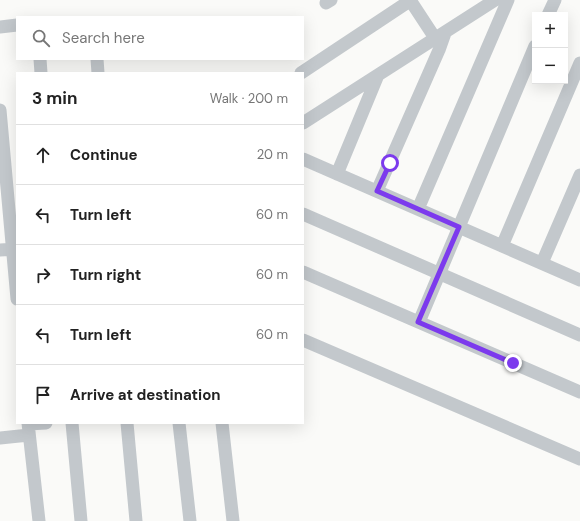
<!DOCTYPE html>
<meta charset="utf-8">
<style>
body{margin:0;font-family:"DM Sans",sans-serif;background:#f6f6f6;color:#222}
.controls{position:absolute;right:12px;top:12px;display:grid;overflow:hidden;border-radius:0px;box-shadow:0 4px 16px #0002}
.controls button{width:36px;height:36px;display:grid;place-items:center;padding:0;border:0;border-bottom:1px solid #e0e0e0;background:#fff;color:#222;font:20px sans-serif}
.stop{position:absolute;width:12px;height:12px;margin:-9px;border:3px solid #7c3aed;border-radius:50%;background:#fff}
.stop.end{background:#7c3aed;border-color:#fff;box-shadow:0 1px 4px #0008}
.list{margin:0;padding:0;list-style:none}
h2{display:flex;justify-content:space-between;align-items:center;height:52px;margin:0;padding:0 16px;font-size:17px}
h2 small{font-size:13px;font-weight:400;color:#767676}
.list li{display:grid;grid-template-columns:26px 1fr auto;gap:12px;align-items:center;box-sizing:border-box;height:60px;padding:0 16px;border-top:1px solid #e0e0e0}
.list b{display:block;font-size:15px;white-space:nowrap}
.list em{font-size:13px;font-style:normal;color:#767676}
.icon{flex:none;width:22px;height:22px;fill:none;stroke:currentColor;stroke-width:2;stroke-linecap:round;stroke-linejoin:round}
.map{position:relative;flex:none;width:580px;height:521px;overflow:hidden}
.search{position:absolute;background:#fff;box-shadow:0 4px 16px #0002;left:16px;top:16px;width:288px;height:44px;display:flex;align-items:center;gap:10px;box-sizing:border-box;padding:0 14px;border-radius:0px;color:#767676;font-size:15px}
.panel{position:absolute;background:#fff;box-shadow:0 4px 16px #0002;left:16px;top:72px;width:288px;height:352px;border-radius:0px}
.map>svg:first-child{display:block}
</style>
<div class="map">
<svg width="580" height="521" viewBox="0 0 580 521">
<rect width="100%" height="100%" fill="#fafaf8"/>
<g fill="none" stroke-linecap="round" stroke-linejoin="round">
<path stroke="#c3c8cc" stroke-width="13" d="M410 0 435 38
M326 3 331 0
M548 15 555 0
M0 27 17 25
M40 59 41 73
M97 59 98 73
M301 73 411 0
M0 110 17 299
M303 123 495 0
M303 159 580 280
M337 174 378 75
M377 191 439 50 445 33
M418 209 508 0
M303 214 580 335
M502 246 580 63
M0 250 17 249
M542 263 580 175
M303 272 580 392
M419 322 535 46
M303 340 580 459
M28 423 39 521
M72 423 81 521
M127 423 136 521
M179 423 190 521
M222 423 233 521
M28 424 46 423
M0 438 29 435"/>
</g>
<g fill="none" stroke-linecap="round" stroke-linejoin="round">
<path stroke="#7c3aed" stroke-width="5" d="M390 163 377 191 459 227 418 322 513 363"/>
</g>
</svg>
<div class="controls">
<button>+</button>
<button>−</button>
</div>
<div class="stop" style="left:390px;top:163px"></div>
<div class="stop end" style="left:513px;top:363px"></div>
<div class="search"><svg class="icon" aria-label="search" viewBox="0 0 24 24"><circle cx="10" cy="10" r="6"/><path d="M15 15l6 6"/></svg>Search here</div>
<section class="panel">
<h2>3 min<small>Walk · 200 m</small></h2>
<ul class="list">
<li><svg class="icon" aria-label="ahead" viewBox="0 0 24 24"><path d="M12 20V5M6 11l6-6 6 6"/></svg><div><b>Continue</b></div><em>20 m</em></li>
<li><svg class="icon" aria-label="left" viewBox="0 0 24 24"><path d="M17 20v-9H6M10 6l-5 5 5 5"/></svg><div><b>Turn left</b></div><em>60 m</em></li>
<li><svg class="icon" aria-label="right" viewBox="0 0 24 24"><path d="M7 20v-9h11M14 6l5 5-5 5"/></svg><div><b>Turn right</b></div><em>60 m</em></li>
<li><svg class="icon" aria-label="left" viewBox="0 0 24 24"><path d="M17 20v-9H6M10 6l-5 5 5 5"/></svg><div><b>Turn left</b></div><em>60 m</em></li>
<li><svg class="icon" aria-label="arrive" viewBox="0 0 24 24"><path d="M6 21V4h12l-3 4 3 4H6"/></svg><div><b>Arrive at destination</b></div></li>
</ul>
</section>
</div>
